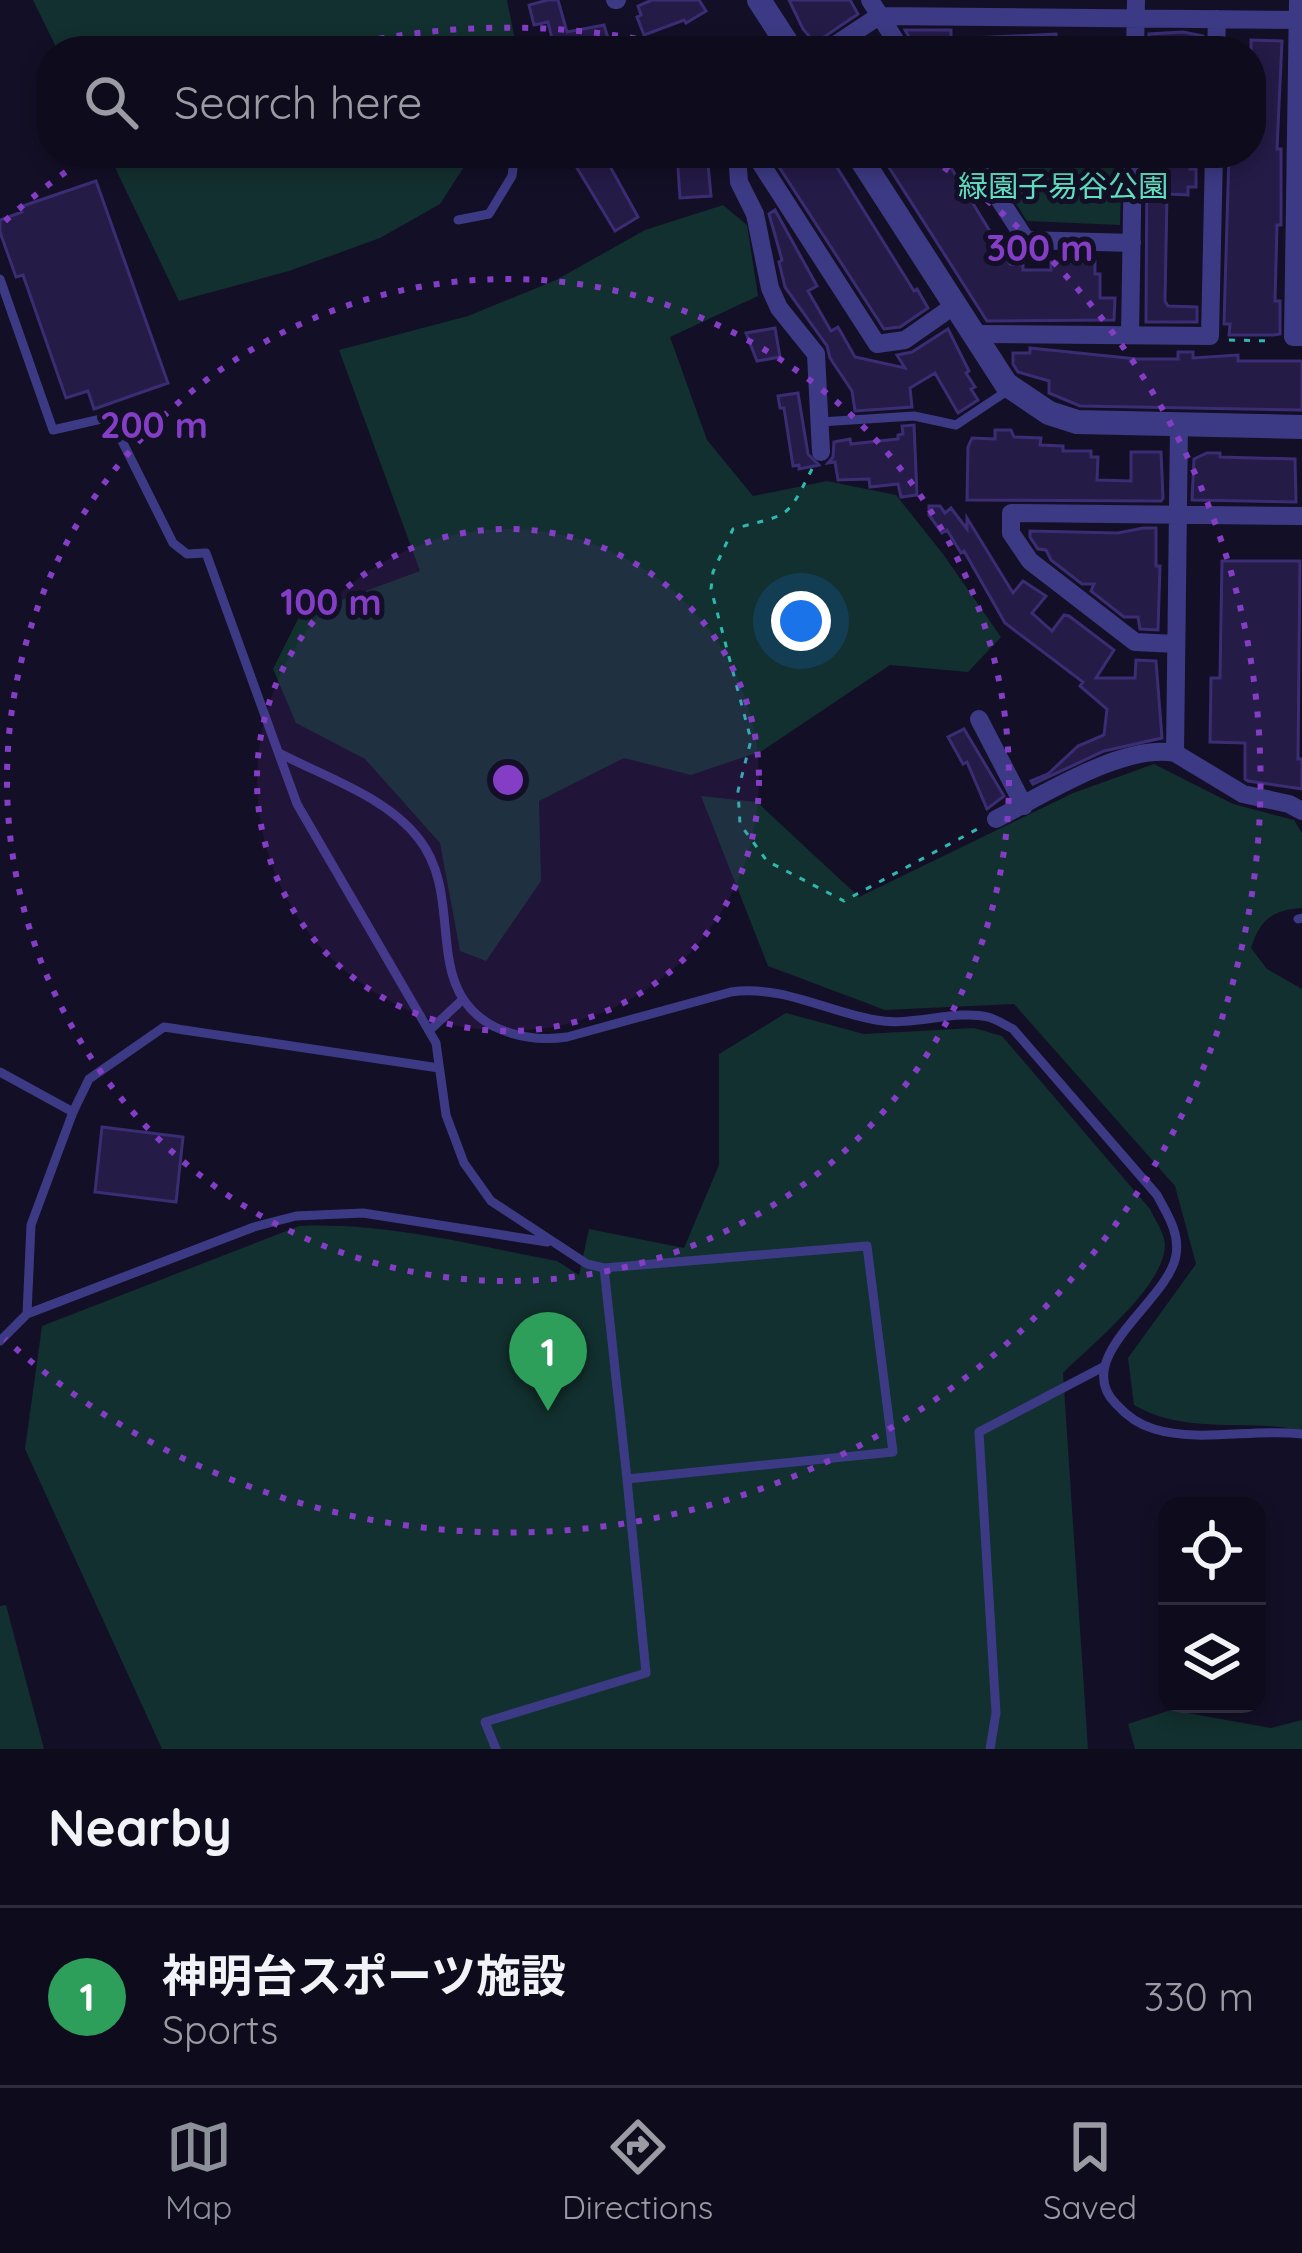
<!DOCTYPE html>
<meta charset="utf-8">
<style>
body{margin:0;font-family:Quicksand,"Noto Sans JP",sans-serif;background:#171425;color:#f1f3f6}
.controls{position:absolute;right:36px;bottom:36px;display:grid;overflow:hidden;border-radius:24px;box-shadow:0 6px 18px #0003}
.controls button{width:108px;height:108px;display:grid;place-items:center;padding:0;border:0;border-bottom:3px solid #2e2b3b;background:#0e0b1c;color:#f1f3f6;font:60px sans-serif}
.you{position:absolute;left:801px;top:621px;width:42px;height:42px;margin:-30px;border:9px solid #fff;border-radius:50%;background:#1a73e8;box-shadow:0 0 0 18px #1a73e833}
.badge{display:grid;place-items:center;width:78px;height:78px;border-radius:50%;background:#8c9099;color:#fff;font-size:39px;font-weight:700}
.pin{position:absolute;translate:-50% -99px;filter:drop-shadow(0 3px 6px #0008)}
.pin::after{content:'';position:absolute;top:63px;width:42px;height:36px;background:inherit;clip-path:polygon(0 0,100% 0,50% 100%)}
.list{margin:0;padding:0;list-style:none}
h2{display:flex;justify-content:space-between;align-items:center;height:156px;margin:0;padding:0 48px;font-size:51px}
h2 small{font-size:39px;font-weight:400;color:#9b9ba3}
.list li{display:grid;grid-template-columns:78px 1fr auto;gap:36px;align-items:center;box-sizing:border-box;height:180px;padding:0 48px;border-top:3px solid #2e2b3b}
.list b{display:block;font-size:45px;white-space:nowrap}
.list p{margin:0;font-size:39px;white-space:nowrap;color:#9b9ba3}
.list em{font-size:39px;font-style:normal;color:#9b9ba3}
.icon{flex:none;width:66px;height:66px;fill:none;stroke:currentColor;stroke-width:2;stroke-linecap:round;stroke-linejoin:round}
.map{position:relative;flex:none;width:1302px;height:1749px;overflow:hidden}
.search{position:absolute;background:#0e0b1c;box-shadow:0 6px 18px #0003;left:36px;right:36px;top:36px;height:132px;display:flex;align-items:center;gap:30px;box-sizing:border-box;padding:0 42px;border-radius:48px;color:#9b9ba3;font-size:45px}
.sheet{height:336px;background:#0e0b1c}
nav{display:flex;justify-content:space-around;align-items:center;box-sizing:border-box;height:168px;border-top:3px solid #2e2b3b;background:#0e0b1c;font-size:33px;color:#9b9ba3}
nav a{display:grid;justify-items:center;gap:6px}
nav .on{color:#8c9099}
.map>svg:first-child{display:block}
</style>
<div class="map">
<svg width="1302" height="1749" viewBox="0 0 1302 1749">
<rect width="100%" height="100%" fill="#130f26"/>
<path fill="#12302f" d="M33 0H507L517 50 58 51Z
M108 153H473L440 204 380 238 289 271 179 301Z
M984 153H1122L1120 225 1027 221Z
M723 205 747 225 758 296 670 337 707 440 753 496 827 481 896 495 943 554 1001 637 968 672 890 665 762 751 691 775 624 758 539 801 541 881 486 961 460 951 440 843 365 759 296 723 273 669 300 615 420 571 339 350 468 316 556 280 645 230Z
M1154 764 1233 804 1294 820 1302 833V908C1272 910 1260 920 1251 948L1267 969 1302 989V1430C1245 1419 1185 1435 1134 1405L1128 1358 1196 1264 1175 1186 1014 1004 885 1010 768 966 701 796 757 802 859 897 1073 793Z
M786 1013 864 1034 974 1028 1002 1036 1150 1209C1155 1220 1165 1234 1165 1245 1164 1287 1092 1344 1063 1373L1088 1749H162L25 1449 42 1326 299 1226C386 1222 472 1245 557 1261L579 1275 589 1229 684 1248 719 1165V1054Z
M6 1605 44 1749H0V1606Z
M1171 1710 1271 1728 1302 1720V1749H1135L1128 1724Z"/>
<path fill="#241b47" stroke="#3b2d73" stroke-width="3" d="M548 0H558L567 32 604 25 608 38 555 51 548 22 534 25 529 5Z
M652 0H699L706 11 686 23 684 20 644 35 637 17 641 15 638 6Z
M789 0H850L858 14 815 43 803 29Z
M905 30H951V39L1056 34V51L921 50V42H912Z
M1183 32 1203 36V51H1148L1149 34Z
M1251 40 1282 41 1277 149H1281V225H1277L1275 301H1280V334L1273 335H1229L1230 324H1224L1229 153H1251L1257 144 1258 99 1251 98Z
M568 153H598L603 163 607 161 638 217 615 231Z
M677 153H707L711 196 680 198Z
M770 153H828L914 291 917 289 928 308 900 327 884 329Z
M891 153H942L1010 264 1023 265V270H1051V262H1095V274H1100V298H1115L1114 320 987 321 883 158Z
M1147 153H1191L1190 169H1196V187H1188V195L1167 194 1165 301 1168 306 1197 307V322H1146Z
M96 181 168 383 94 409 88 391 66 398 23 275 16 277 0 232V220L22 212 20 207Z
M775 210 817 286 808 291 831 331 838 327 855 357 905 368 897 355 912 352 948 329 969 371 966 373 975 387 971 389 978 400 958 413 935 373 910 388 912 407 855 411 852 391 830 358 827 346 785 287 779 262 782 260 769 214Z
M775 328 780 357 757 361 746 333Z
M1030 348 1137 359H1178V352H1193V358L1238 355V361H1302V410L1080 406 1049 393V381L1018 372 1013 364V353H1030Z
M798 393 808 454 819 465 799 469V465L793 466 784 408H780L778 396Z
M914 425 917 495 901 497 898 484 870 487 869 479 838 480 835 462 828 463 833 457 834 442 850 439 851 444 898 439V435L903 434 902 426Z
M995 430H1011L1014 437 1041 438 1040 445 1063 446V451H1091V457H1098L1097 480 1131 481V452H1161L1163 498 1161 501 967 500 968 447 972 438 995 439Z
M1207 453H1220V457L1295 459 1296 502 1192 500 1194 459Z
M929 506H940L945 513 951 508 967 529V518L1013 593 1023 581 1046 596 1032 613 1052 631 1064 615 1069 616 1114 650 1096 678H1135L1136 660 1156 661 1162 738 1104 751 1033 784 1031 781 1048 774 1078 746 1104 735 1107 709 1080 686 1083 682 1005 623 964 551 961 553 947 530 942 533 929 515Z
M1143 528H1156V566H1160L1158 630 1140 629 1138 617H1124L1091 591 1094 584H1082L1051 560 1046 550 1038 549 1030 537V531L1118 533Z
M1222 561H1300L1298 759H1302V789L1248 781 1245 779V743L1210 742 1211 678H1220Z
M964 729 1004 796 987 809 967 762 963 764 948 737Z
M102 1127 183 1137 176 1202 95 1192Z"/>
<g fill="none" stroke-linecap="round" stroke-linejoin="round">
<path stroke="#2fb8b0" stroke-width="3" stroke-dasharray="6 9" stroke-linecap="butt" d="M1229 340 1273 341
M812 469C785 522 790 513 733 529L713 572 711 589 751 740 738 791 740 824 767 861 844 901 983 826"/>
<path stroke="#3d3a85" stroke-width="9" d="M458 220 489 214 512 176 515 153
M0 279 53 430 110 417 173 543 187 554 206 553 297 804 436 1043 446 1115 464 1163 491 1201 587 1264 604 1268 627 1479
M820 422 914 416 956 425 1007 391
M279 753C325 777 387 797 419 839 466 899 420 989 495 1027 519 1038 541 1041 567 1037L731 992C783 985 825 1011 876 1020 912 1027 955 1009 988 1017 996 1019 1005 1025 1013 1029L1157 1195C1167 1214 1180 1233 1176 1255 1169 1301 1069 1357 1116 1404 1126 1415 1140 1425 1154 1429 1200 1443 1254 1428 1302 1434
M1298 919 1302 918
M430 1030 461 1001
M0 1072 73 1112
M27 1314 254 1227 296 1216 363 1213 547 1242
M0 1341 27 1314 31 1225 73 1112 89 1079 164 1027 439 1068
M496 1749 485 1722 646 1673 627 1479 893 1452 867 1246 604 1268
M990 1749 996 1713 979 1432 1105 1366"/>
<path stroke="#3d3a85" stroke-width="18" d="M615 0H617
M870 0 902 51
M1298 0 1293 337H1302
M826 51 879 16 1302 20
M1135 51 1136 0
M1216 51 1217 19
M737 153 739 182 755 214 770 288 779 308 816 354 821 452
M754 153 877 344 905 340 955 305
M969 153 1026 240 1132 243
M974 334 1210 336 1214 153
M1130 335 1133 153
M1176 644 1135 642 1030 561 1011 533V513L1302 516
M979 719 1024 806
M1175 753 1179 425
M996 819C1042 796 1123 743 1175 753L1243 794 1289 804 1302 811"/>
<path stroke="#3d3a85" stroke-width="24" d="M759 0 792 51
M857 153 1006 384 1049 413 1077 422 1302 427"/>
</g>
<circle cx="508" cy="780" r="251" fill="#843dc5" fill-opacity=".12"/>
<g fill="none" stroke="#843dc5" stroke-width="6" stroke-dasharray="6 12">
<circle cx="508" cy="780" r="251"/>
<circle cx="508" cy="780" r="501"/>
<path d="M5 221A752 752 0 0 1 87 157M326 50A752 752 0 0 1 690 50M929 157A752 752 0 1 1 5 1339"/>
</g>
<g text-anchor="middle" stroke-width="10" stroke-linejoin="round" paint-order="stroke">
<g font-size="30" fill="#5fe0c0" stroke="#130f26">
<text x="1063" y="197">緑園子易谷公園</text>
</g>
</g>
<circle cx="508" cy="780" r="18" fill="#843dc5" stroke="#130f26" stroke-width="6"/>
<g font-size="36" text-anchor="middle" font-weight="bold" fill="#843dc5" stroke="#130f26" stroke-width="10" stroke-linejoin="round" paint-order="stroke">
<text x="1040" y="261">300 m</text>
<text x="154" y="438">200 m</text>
<text x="331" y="615">100 m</text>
</g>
</svg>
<div class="controls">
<button><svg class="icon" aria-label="locate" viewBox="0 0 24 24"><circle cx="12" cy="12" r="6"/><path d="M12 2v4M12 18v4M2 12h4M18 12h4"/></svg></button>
<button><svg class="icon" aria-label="layers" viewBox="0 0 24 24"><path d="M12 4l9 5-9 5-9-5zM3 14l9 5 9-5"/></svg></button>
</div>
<div class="you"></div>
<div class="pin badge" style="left:548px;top:1411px;background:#2e9e5b">1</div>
<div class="search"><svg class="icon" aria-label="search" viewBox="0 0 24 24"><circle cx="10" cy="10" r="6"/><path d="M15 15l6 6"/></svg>Search here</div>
</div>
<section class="sheet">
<h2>Nearby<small></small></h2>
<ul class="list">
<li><span class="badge" style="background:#2e9e5b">1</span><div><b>神明台スポーツ施設</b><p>Sports</p></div><em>330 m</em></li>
</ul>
</section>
<nav>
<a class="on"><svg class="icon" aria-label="map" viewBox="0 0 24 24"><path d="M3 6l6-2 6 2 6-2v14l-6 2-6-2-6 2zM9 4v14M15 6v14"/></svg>Map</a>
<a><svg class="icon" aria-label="directions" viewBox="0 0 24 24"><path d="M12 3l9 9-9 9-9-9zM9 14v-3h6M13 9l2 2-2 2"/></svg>Directions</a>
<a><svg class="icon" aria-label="saved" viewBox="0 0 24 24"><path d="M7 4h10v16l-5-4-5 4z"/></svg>Saved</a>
</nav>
